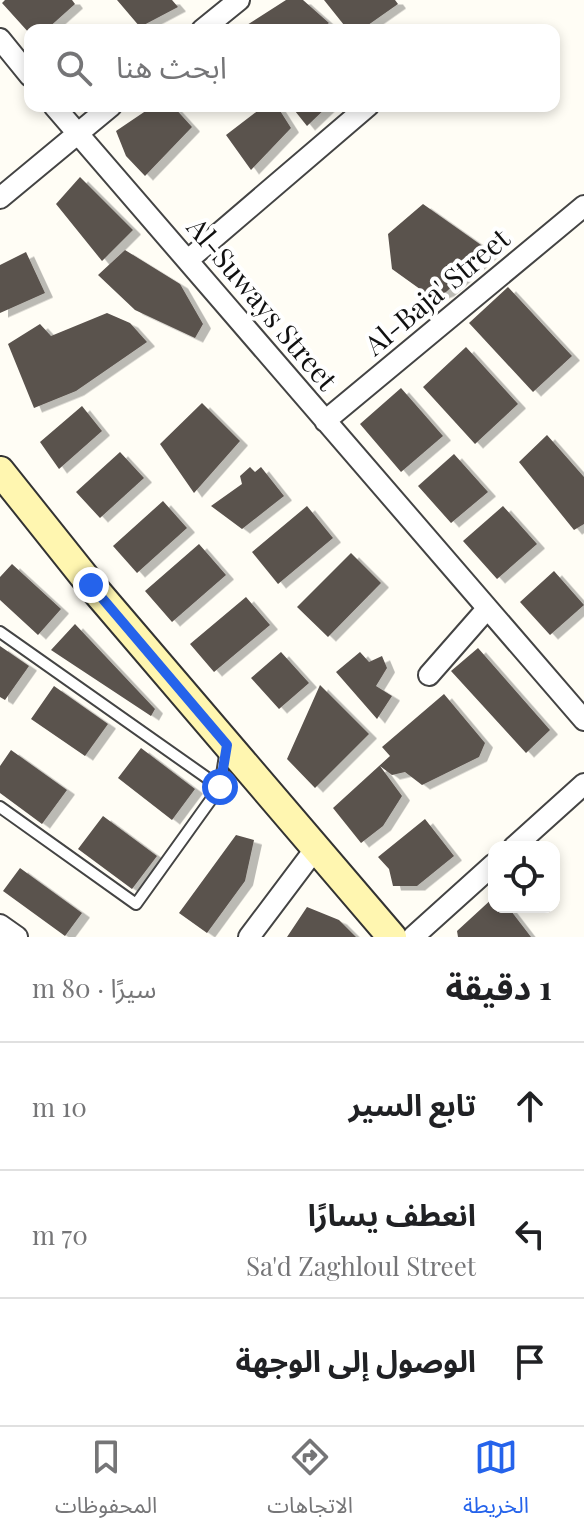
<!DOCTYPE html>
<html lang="ar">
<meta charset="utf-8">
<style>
body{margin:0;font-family:"Playfair Display","Noto Sans Arabic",serif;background:#f6f6f6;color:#202124;direction:rtl}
.controls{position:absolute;right:24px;bottom:24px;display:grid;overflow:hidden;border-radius:16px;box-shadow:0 4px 12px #0003}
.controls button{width:72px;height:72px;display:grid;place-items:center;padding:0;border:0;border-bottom:2px solid #e0e0e0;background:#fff;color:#202124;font:40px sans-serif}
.stop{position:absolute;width:24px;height:24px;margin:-18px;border:6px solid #2563eb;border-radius:50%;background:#fff}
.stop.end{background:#2563eb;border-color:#fff;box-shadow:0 2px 8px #0008}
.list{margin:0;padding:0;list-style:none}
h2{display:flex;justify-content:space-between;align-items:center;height:104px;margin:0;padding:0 32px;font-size:34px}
h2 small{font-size:26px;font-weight:400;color:#757577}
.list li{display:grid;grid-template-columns:52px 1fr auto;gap:24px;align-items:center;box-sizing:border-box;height:128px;padding:0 32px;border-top:2px solid #e0e0e0}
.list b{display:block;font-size:30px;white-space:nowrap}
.list p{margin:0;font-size:26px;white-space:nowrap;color:#757577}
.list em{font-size:26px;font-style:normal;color:#757577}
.icon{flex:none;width:44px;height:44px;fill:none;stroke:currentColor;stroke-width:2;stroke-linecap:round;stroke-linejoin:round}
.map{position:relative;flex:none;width:584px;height:937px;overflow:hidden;direction:ltr}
.search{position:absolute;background:#fff;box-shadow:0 4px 12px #0003;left:24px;right:24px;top:24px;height:88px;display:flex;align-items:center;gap:20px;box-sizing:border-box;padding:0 28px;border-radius:16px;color:#757577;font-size:30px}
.sheet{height:488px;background:#fff}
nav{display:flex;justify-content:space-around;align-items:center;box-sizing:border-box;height:112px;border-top:2px solid #e0e0e0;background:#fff;font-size:22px;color:#757577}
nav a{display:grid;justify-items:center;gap:4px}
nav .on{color:#2563eb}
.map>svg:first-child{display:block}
</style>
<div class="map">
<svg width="584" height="937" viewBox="0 0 584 937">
<defs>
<filter id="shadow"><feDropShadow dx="8" dy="4.5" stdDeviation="0" flood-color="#0004"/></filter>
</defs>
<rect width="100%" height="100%" fill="#fffdf5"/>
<path fill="#5a524d" filter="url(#shadow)" d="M5 0H72L75 4 46 30H30V34L2 3Z
M117 0H172L178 7 140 27Z
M286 0H303L329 23 320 30H239Z
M324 0H395L398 4 361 30H348Z
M153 106H173L192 127 145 176 126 156 116 131Z
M264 106H277L291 128 251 170 226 135Z
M291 106H328L307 126Z
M80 177 133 230 102 261 56 204Z
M423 204 491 252 446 292 431 297 392 269 388 234Z
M125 250 180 284 203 324 195 338 135 310 98 275Z
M26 252 45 293 0 313V265Z
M508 287 572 356 533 392 469 323Z
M107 313 130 323 147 342 76 391 34 408 8 344 40 324 51 336Z
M466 347 518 404 475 444 423 387Z
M401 388 443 436 401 472 360 424Z
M202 403 240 441 194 493 160 444Z
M82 406 102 431 59 469 40 442Z
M547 435 584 477V524L574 530 519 462Z
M120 452 144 478 100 518 76 492Z
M454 454 488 492 451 523 418 486Z
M250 467 255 472 261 467 284 496 242 529 211 506 242 484 240 476Z
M163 501 187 528 137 573 113 546Z
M307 506 333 538 278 584 252 552Z
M503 506 537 544 497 579 463 541Z
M199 544 226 575 172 622 145 591Z
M351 553 381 583 328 637 297 607Z
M12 564 61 609 38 635 0 600V577Z
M554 571 584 605 550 635 520 602Z
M246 597 270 625 214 672 190 644Z
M75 624 155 709 151 716 51 650Z
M0 646 29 666 5 700 0 697Z
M478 648 550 730 526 753 451 671Z
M281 652 309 683 279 709 251 678Z
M360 652 369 662 382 656 387 668 376 686 392 696 377 719 336 672Z
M320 685 369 734 315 788 287 759Z
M54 686 108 724 85 756 31 719Z
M444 694 485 743 479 757 422 785 405 772 392 775 380 766 402 796 383 826 361 843 333 808 390 756 382 747Z
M141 748 195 789 172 820 118 778Z
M11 750 67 790 42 824 0 793V766Z
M103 816 157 856 132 889 78 849Z
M425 819 454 856 417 886H393L389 869 378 857Z
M236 835 254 840 245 881 207 933 179 913Z
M20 868 82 913 65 936 3 891Z
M494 897V907H508L531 937H458L457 931Z
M307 907 339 920 356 937H287Z"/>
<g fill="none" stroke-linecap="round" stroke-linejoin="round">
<defs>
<path id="lane" d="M0 632 220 787
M0 807 136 904 220 787 226 749"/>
<path id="street" d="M202 30 239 0
M0 39 30 76
M54 106 584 720
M0 198 111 106
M188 260 368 106
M325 421 584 206
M429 675 486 610
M514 847 584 784
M0 925 17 937
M249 937 316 848
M413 937 494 864"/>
<path id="secondary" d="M0 471 91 585 392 937"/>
</defs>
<use href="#lane" stroke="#444" stroke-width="14"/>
<use href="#street" stroke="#444" stroke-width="24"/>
<use href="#secondary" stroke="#333" stroke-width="32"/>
<use href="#lane" stroke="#fff" stroke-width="10"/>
<use href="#street" stroke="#fff" stroke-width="20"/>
<use href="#secondary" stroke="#fff6b0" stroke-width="28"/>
</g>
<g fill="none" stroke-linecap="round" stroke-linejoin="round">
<path stroke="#2563eb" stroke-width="10" d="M91 585 227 745 220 787"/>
</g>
<g text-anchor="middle" stroke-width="8" stroke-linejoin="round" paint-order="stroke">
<g font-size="28" fill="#111" stroke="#fff">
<text transform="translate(437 292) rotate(-40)" y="10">Al-Baja' Street</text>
<text transform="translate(262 304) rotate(50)" y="10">Al-Suways Street</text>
</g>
</g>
</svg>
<div class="controls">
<button><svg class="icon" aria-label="locate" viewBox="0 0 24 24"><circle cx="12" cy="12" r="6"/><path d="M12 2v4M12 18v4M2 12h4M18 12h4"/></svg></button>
</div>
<div class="stop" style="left:220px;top:787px"></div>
<div class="stop end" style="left:91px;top:585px"></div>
<div class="search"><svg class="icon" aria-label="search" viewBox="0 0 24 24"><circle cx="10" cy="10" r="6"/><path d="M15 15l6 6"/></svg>ابحث هنا</div>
</div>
<section class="sheet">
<h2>1 دقيقة<small>سيرًا · 80 m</small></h2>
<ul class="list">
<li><svg class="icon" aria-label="ahead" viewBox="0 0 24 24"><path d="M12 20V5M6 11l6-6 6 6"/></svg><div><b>تابع السير</b></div><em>10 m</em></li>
<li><svg class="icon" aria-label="left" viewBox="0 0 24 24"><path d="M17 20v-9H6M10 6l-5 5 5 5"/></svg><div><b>انعطف يسارًا</b><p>Sa'd Zaghloul Street</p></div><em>70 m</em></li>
<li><svg class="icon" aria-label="arrive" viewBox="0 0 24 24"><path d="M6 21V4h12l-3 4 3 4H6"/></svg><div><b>الوصول إلى الوجهة</b></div></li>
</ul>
</section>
<nav>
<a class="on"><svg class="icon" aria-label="map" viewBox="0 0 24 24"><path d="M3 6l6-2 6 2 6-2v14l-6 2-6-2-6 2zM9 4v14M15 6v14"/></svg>الخريطة</a>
<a><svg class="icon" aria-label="directions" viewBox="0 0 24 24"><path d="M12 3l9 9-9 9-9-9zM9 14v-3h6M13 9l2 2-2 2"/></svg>الاتجاهات</a>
<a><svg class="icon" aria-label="saved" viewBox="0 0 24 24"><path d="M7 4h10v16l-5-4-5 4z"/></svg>المحفوظات</a>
</nav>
